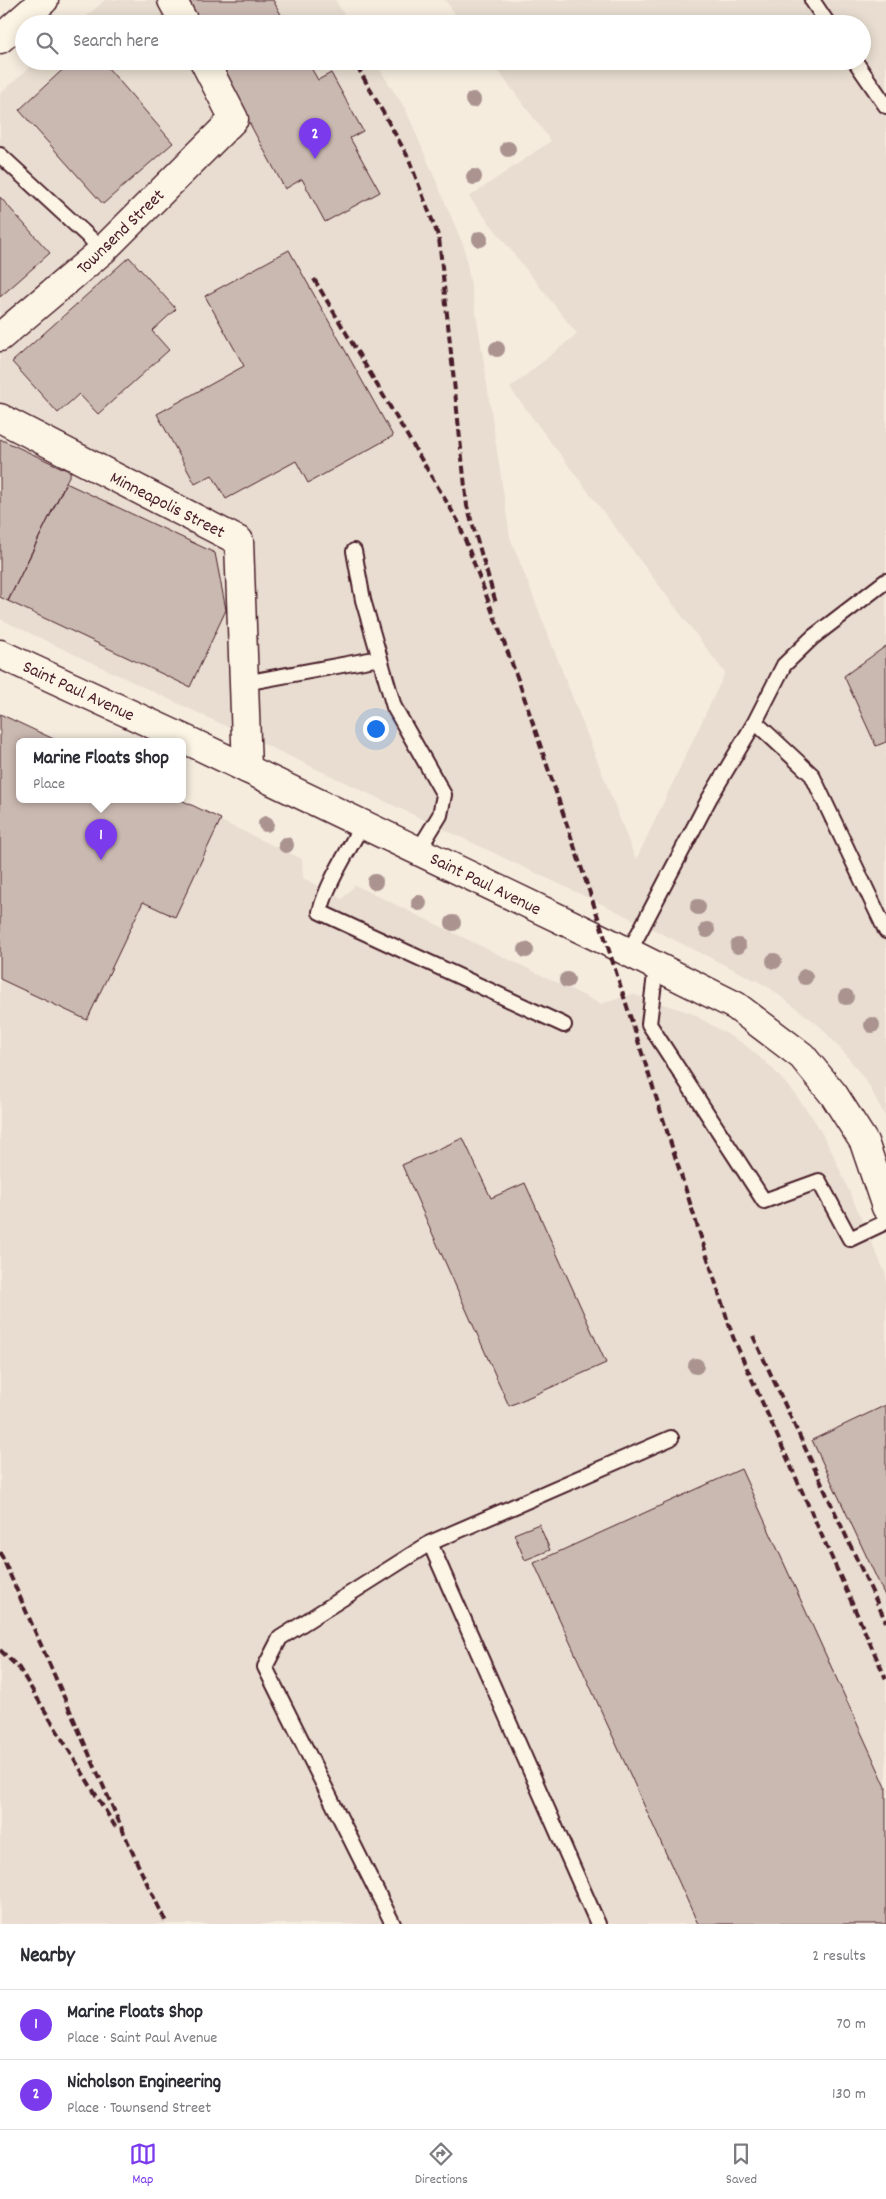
<!DOCTYPE html>
<meta charset="utf-8">
<style>
body{margin:0;font-family:Dekko,sans-serif;background:#f7f7f7;color:#2b2b33}
.you{position:absolute;left:375px;top:728px;width:18px;height:18px;margin:-12px;border:4px solid #fff;border-radius:50%;background:#1a73e8;box-shadow:0 0 0 8px #1a73e833}
.badge{display:grid;place-items:center;width:32px;height:32px;border-radius:50%;background:#7c3aed;color:#fff;font-size:16px;font-weight:700}
.pin{position:absolute;translate:-50% -41px;filter:drop-shadow(0 1px 2px #0008)}
.pin::after{content:'';position:absolute;top:26px;width:18px;height:15px;background:inherit;clip-path:polygon(0 0,100% 0,50% 100%)}
.popup{position:absolute;left:16px;top:738px;width:170px;height:65px;box-sizing:border-box;display:grid;place-content:center;border-radius:8px;background:#fff;filter:drop-shadow(0 1px 4px #0005);font-size:16px;white-space:nowrap;color:#7c7c81}
.popup b{font-size:19px;color:#2b2b33}
.popup::after{content:'';position:absolute;left:50%;top:100%;margin-left:-10px;border:10px solid transparent;border-top-color:#fff}
.list{margin:0;padding:0;list-style:none}
h2{display:flex;justify-content:space-between;align-items:center;height:65px;margin:0;padding:0 20px;font-size:21px}
h2 small{font-size:16px;font-weight:400;color:#7c7c81}
.list li{display:grid;grid-template-columns:32px 1fr auto;gap:15px;align-items:center;box-sizing:border-box;height:70px;padding:0 20px;border-top:1px solid #e1e1e2}
.list b{display:block;font-size:19px;white-space:nowrap}
.list p{margin:0;font-size:16px;white-space:nowrap;color:#7c7c81}
.list em{font-size:16px;font-style:normal;color:#7c7c81}
.icon{flex:none;width:28px;height:28px;fill:none;stroke:currentColor;stroke-width:2;stroke-linecap:round;stroke-linejoin:round}
.map{position:relative;flex:none;width:886px;height:1924px;overflow:hidden}
.search{position:absolute;background:#fff;box-shadow:0 2px 12px #0003;left:15px;right:15px;top:15px;height:55px;display:flex;align-items:center;gap:12px;box-sizing:border-box;padding:0 18px;border-radius:28px;color:#7c7c81;font-size:19px}
.sheet{height:205px;background:#fff}
nav{display:flex;justify-content:space-around;align-items:center;box-sizing:border-box;height:70px;border-top:1px solid #e1e1e2;background:#fff;font-size:14px;color:#7c7c81}
nav a{display:grid;justify-items:center;gap:2px}
nav .on{color:#7c3aed}
.map>svg:first-child{display:block}
</style>
<div class="map">
<svg width="886" height="1924" viewBox="0 0 886 1924">
<rect width="100%" height="100%" fill="#f5ecde"/>
<filter id="ink" filterUnits="userSpaceOnUse"><feTurbulence type="fractalNoise" baseFrequency=".02" numOctaves="2"/><feDisplacementMap in="SourceGraphic" scale="10" xChannelSelector="R" yChannelSelector="G"/><feConvolveMatrix kernelMatrix="1 2 1 2 8 2 1 2 1" color-interpolation-filters="sRGB"/></filter>
<g filter="url(#ink)">
<path fill="#e8ddd0" d="M105 0H335L350 24H78Z
M445 0H886V1118L868 1084 846 1055 821 1027 767 986 614 910 0 619V94L37 61H374L406 110 464 247 479 331 510 537 636 860 725 673 510 388 577 334 469 197 551 141 491 61H862V24H463Z
M0 716 53 741H20V799H174L302 859 303 878 342 899 355 885 601 1004 632 994 691 1013 744 1044 771 1067 794 1093 815 1121 832 1152 886 1275V1924H0Z"/>
<path fill="#cab9b1" stroke="#4a1f2b" d="M183 0H273L286 24H195Z
M72 61H102L173 143 103 204 19 110Z
M216 61H307L318 80 331 73 363 131 350 138 380 192 325 222 302 179 285 189Z
M0 197 50 253 0 297Z
M289 250 393 436 308 483 296 461 226 499 212 475 195 484 157 414 244 366 205 296Z
M129 257 176 309 152 331 169 350 98 414 79 394 58 413 12 362Z
M0 439 71 472 8 601 0 597Z
M66 483 215 553 226 610 190 687 8 601Z
M886 646V742L876 746 844 676Z
M0 714 58 741H20V799H179L221 819 175 917 143 902 87 1020 0 979Z
M463 1138 491 1198 525 1183 606 1363 509 1406 402 1165Z
M886 1405V1598L812 1440Z
M741 1469 886 1787V1924H698L534 1563Z
M539 1524 550 1550 525 1560 514 1534Z"/>
<g fill="none" stroke-linecap="round" stroke-linejoin="round">
<defs>
<path id="lane" d="M812 0 828 24
M855 61 886 106
M0 155 103 250
M354 551 363 600 394 707 444 795 440 815 418 851
M244 683 380 658
M755 722 812 775 886 931
M362 824C348 853 328 880 320 912L564 1025
M629 952 709 799 755 722 784 665 813 637 886 581
M656 966 649 1024 764 1201 819 1181 850 1239 886 1222
M430 1543 598 1924
M393 1924 265 1667 280 1638 430 1543 671 1438"/>
<path id="street" d="M172 0 185 24
M0 337 103 250 234 119 204 61
M0 418 239 541 247 769"/>
<path id="secondary" d="M0 39 44 0
M0 654 191 742 606 941 736 1006 802 1056 834 1095 864 1142 886 1207"/>
</defs>
<use href="#lane" stroke="#4a1f2b" stroke-width="18"/>
<use href="#street" stroke="#4a1f2b" stroke-width="31"/>
<use href="#secondary" stroke="#4a1f2b" stroke-width="31"/>
<use href="#lane" stroke="#fcf5e5" stroke-width="14"/>
<use href="#street" stroke="#fcf5e5" stroke-width="28"/>
<use href="#secondary" stroke="#fcf5e5" stroke-width="28"/>
<path stroke="#4a1f2b" stroke-width="4" stroke-dasharray="8 4" stroke-linecap="butt" d="M357 66 408 157 439 238 467 506 496 603
M314 279 458 521 519 682 606 941 733 1337 886 1679
M753 1336 886 1622
M0 1552 139 1867 167 1924
M0 1650 19 1668 116 1828"/>
</g>
<g fill="#ab9390">
<circle cx="473" cy="100" r="8"/>
<circle cx="508" cy="149" r="8"/>
<circle cx="474" cy="177" r="8"/>
<circle cx="480" cy="239" r="8"/>
<circle cx="497" cy="349" r="8"/>
<circle cx="266" cy="824" r="8"/>
<circle cx="286" cy="845" r="8"/>
<circle cx="375" cy="882" r="8"/>
<circle cx="419" cy="903" r="8"/>
<circle cx="698" cy="907" r="8"/>
<circle cx="453" cy="923" r="8"/>
<circle cx="707" cy="930" r="8"/>
<circle cx="738" cy="946" r="8"/>
<circle cx="526" cy="950" r="8"/>
<circle cx="774" cy="961" r="8"/>
<circle cx="805" cy="977" r="8"/>
<circle cx="567" cy="980" r="8"/>
<circle cx="846" cy="997" r="8"/>
<circle cx="872" cy="1025" r="8"/>
<circle cx="696" cy="1366" r="8"/>
</g>
</g>
<g text-anchor="middle" stroke-width="4" stroke-linejoin="round" paint-order="stroke">
<g font-size="18" fill="#4a1f2b" stroke="#fcf5e5">
<text transform="translate(120 231) rotate(-44)" y="6">Townsend Street</text>
<text transform="translate(168 504) rotate(27)" y="6">Minneapolis Street</text>
<text transform="translate(79 690) rotate(25)" y="6">Saint Paul Avenue</text>
<text transform="translate(486 883) rotate(26)" y="6">Saint Paul Avenue</text>
</g>
</g>
</svg>
<div class="you"></div>
<div class="pin badge" style="left:101px;top:860px">1</div>
<div class="popup"><b>Marine Floats Shop</b>Place</div>
<div class="pin badge" style="left:315px;top:159px">2</div>
<div class="search"><svg class="icon" aria-label="search" viewBox="0 0 24 24"><circle cx="10" cy="10" r="6"/><path d="M15 15l6 6"/></svg>Search here</div>
</div>
<section class="sheet">
<h2>Nearby<small>2 results</small></h2>
<ul class="list">
<li><span class="badge">1</span><div><b>Marine Floats Shop</b><p>Place · Saint Paul Avenue</p></div><em>70 m</em></li>
<li><span class="badge">2</span><div><b>Nicholson Engineering</b><p>Place · Townsend Street</p></div><em>130 m</em></li>
</ul>
</section>
<nav>
<a class="on"><svg class="icon" aria-label="map" viewBox="0 0 24 24"><path d="M3 6l6-2 6 2 6-2v14l-6 2-6-2-6 2zM9 4v14M15 6v14"/></svg>Map</a>
<a><svg class="icon" aria-label="directions" viewBox="0 0 24 24"><path d="M12 3l9 9-9 9-9-9zM9 14v-3h6M13 9l2 2-2 2"/></svg>Directions</a>
<a><svg class="icon" aria-label="saved" viewBox="0 0 24 24"><path d="M7 4h10v16l-5-4-5 4z"/></svg>Saved</a>
</nav>
